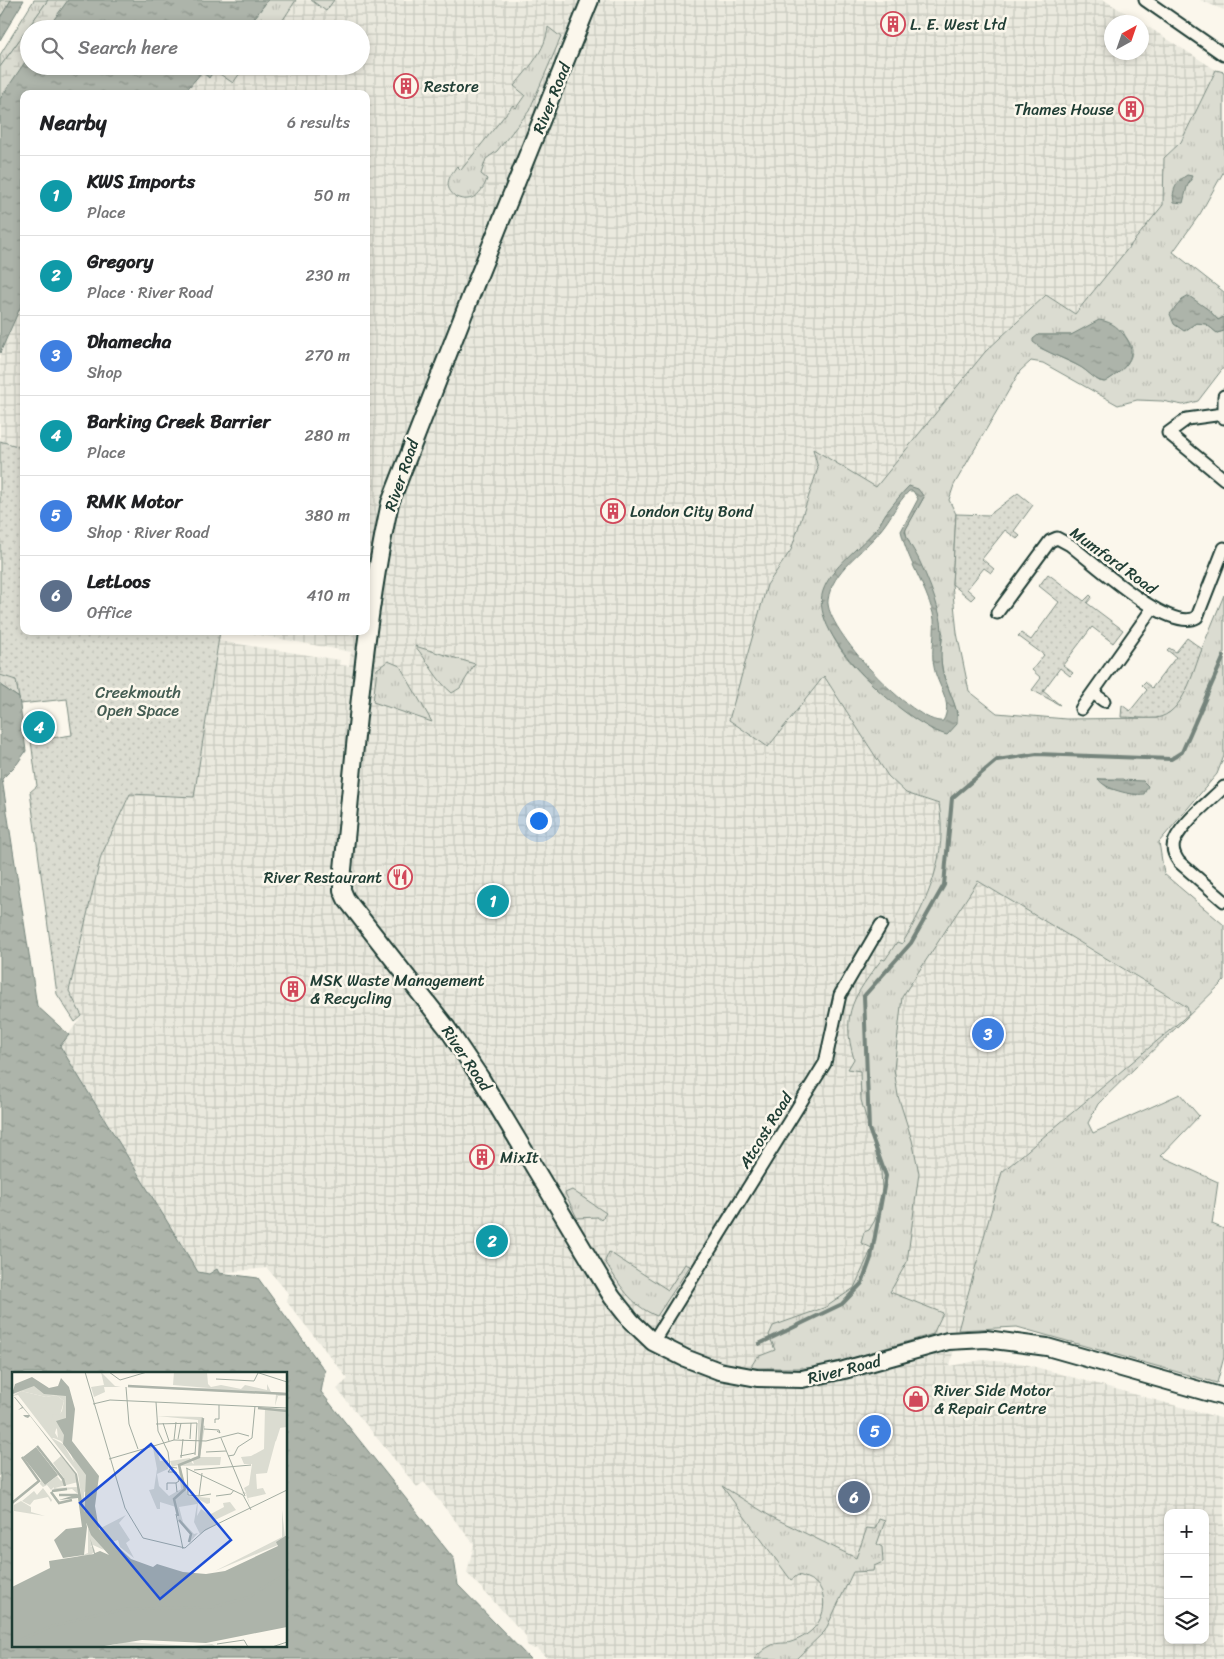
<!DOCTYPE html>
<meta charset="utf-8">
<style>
body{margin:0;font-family:Sriracha,sans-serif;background:#f2f2f2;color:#202124}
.controls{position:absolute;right:15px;bottom:15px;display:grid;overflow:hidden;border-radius:10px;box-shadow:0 2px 8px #0003}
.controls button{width:45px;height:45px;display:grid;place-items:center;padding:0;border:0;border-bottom:1px solid #e0e0e0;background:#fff;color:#202124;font:25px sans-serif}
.compass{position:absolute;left:1104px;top:15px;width:45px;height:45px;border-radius:50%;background:#fff;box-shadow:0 2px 8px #0003;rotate:40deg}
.you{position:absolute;left:538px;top:820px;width:18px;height:18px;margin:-12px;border:4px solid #fff;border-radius:50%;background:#1a73e8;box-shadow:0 0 0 8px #1a73e833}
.badge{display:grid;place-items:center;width:32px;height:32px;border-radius:50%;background:#0f766e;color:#fff;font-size:16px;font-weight:700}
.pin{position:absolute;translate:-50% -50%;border:2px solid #fff;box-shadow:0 1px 5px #0006}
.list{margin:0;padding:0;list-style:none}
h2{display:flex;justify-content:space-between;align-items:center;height:65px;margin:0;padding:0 20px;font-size:21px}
h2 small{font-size:16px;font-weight:400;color:#757577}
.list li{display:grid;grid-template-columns:32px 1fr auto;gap:15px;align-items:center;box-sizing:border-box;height:80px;padding:0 20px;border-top:1px solid #e0e0e0}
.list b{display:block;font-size:19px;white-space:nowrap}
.list p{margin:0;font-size:16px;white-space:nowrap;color:#757577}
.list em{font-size:16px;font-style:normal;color:#757577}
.icon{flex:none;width:28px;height:28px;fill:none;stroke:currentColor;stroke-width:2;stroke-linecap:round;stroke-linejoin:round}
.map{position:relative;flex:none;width:1224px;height:1659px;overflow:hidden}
.search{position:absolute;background:#fff;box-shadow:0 2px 8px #0003;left:20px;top:20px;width:350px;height:55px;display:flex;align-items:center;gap:12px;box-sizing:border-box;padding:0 18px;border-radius:28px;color:#757577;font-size:19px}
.panel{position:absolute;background:#fff;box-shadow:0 2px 8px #0003;left:20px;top:90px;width:350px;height:545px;border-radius:10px}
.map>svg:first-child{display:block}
</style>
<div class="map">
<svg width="1224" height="1659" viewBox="0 0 1224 1659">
<defs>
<pattern id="industrial-grid" width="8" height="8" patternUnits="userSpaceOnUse" patternTransform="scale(1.25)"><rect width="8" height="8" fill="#eae9de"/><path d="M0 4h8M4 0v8" fill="none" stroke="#c8c9bf"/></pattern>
<pattern id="grass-tufts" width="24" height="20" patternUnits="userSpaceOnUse" patternTransform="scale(1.25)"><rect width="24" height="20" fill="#dbdcd1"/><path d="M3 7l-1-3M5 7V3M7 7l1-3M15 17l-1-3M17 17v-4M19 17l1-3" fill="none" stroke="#bcbeb4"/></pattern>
<pattern id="wetland-marsh" width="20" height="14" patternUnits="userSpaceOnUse" patternTransform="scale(1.25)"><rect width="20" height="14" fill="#dbdcd1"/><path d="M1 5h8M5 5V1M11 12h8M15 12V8" fill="none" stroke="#bcbeb4"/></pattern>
<pattern id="park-dots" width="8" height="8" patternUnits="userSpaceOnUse" patternTransform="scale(1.25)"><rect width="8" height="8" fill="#dbdcd1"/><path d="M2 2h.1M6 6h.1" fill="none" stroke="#bcbeb4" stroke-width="1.8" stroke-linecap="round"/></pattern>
<pattern id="water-ripples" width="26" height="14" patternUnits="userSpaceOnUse" patternTransform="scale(1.25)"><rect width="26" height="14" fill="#adb4aa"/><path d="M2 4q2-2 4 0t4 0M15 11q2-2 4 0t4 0" fill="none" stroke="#8c948b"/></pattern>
</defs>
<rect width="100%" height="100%" fill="#fbf7ec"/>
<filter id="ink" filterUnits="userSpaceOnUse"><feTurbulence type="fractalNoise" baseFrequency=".02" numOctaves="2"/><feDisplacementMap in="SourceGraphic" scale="10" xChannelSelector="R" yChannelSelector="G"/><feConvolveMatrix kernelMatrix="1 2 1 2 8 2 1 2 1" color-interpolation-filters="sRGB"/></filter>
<g filter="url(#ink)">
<path fill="url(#industrial-grid)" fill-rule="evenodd" d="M268 0H1104L1140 22H1112V52H1142V23L1216 70 1181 142 1164 158 1163 205 1075 314 1045 295 985 352 876 487 813 450 818 468 791 550 767 585 768 747 824 676 888 776 906 793 939 804 942 818 939 862 978 881 1187 1008 1189 1014 1002 1172 958 1330 950 1366 982 1360 1021 1363 1224 1419V1659H548L536 1648 534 1649 527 1645 526 1636 467 1573 474 1544 424 1482 417 1487 337 1389 348 1379 287 1302 288 1293 267 1268 209 1274 198 1272 60 1046 82 1016 69 991 101 856 130 794 194 796 219 641 340 660 339 665 349 666 351 652 238 631H366V526L368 516 366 515V94H183L202 72 209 78 217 66H361V29H246ZM1168 1513H1205V1640H1168Z
M1200 0H1224V10Z
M24 299V448L0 441V353Z"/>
<path fill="url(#grass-tufts)" stroke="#7d8c82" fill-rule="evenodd" d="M0 0H11L0 18Z
M34 0H48L0 67V55Z
M268 0H296L277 29H246Z
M311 0H334L326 11Z
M548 27 561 37 529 111 497 151 486 159 481 174 487 179C482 193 472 204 456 197 443 187 448 178 457 166L461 170 513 105 516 108 525 95 514 86C528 69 546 50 548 27Z
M217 66H245L233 83 214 70Z
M1216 70 1224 72V171L1200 214 1173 252 1224 292V317L1218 320 1209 310 1174 324 1185 331 1196 323 1206 324 1217 333 1224 331V367L1198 401 1183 405 1162 401 1137 400 1118 405 1043 363 1031 361 1020 371 954 485 949 500 956 514 952 584 957 633 969 691 997 713 1066 719 1157 718 1170 712 1182 697 1224 595V756L1217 774 1159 842 1164 874 1224 925V981L1098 1104 1088 1123 1093 1133 1180 1094 1199 1116 1161 1156 1218 1182 1212 1224 1224 1229V1357L1217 1383 1017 1327 958 1330 1002 1172 1189 1014 1187 1007 978 881 902 997 894 1069 898 1096 912 1140 919 1173 907 1262 890 1292 943 1313 933 1334 819 1368H750L757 1357 775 1350 769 1335 773 1326 826 1307 854 1288 872 1248 861 1243 864 1232 869 1230 875 1220 882 1189 881 1171 861 1100 860 1071 848 1069 854 1059C840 1012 855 995 882 959L885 960 897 942 902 944C928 901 948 855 939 804L906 793 888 776 824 676 768 747 729 720 767 585 791 550 818 468 813 449 876 487 985 352 1046 295 1075 314 1163 205 1164 158 1181 142ZM1180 179 1192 180 1173 196ZM1082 331H1123C1125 337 1131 343 1132 349 1133 364 1115 376 1104 382L1099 381 1081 367 1038 347V335H1071ZM909 486 924 497 905 530 910 547 918 559 943 634 940 654 943 673 958 715 935 732C894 701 847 673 827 624 823 614 824 600 824 589L878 527 886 513ZM1098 779H1123L1137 795 1108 788Z
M415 646 475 664 460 688 452 693C436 680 428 661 415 646Z
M388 661 400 666 432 722 373 702 377 669Z
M572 1190 606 1213 601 1220 597 1217 577 1218 565 1193Z
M609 1252 668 1290 685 1264 690 1266 657 1316C631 1306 619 1284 605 1261Z
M722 1486 770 1516 856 1558 867 1528 875 1529 879 1519 885 1521 877 1544 882 1547 883 1562 874 1566 873 1571 853 1572 825 1631 796 1659H754C759 1654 765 1648 772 1645 778 1642 785 1644 791 1642 813 1635 827 1618 823 1596 821 1583 809 1578 798 1575L791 1580Z"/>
<path fill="url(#wetland-marsh)" stroke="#7d8c82" d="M48 0H104L75 29H29V66L0 122V67Z
M0 615 12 656 19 698 0 685Z"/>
<path fill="url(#park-dots)" stroke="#7d8c82" d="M0 441 24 448V631H220L194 797 130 794 101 856 69 991 82 1016 75 1022 57 994 30 792 37 786 31 741 72 735 67 699 20 704 16 680 0 675Z
M1018 493 1033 505 1014 531 1020 536 1017 539 1005 530 982 559 994 569 991 573 984 568 967 589 975 596 971 600 952 584 956 514 989 515Z
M1048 574 1084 601 1090 595 1092 597 1087 603 1123 630 1113 643 1092 627 1063 665 1073 673 1070 676 1060 668 1043 691 1060 705 1032 690 1041 678 1032 670 1044 655 1018 636 1021 633 1031 640 1059 602 1039 586Z
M1187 638 1202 649C1193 671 1184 714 1156 718 1145 719 1132 717 1121 717L1122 705 1130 711 1147 690 1142 685 1145 682 1152 688 1176 657 1167 650 1169 648 1176 652Z"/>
<path fill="url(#water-ripples)" stroke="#74847b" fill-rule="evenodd" d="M11 0H24L0 40V18Z
M68 0H268L246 29H47Z
M29 56V66H217L209 78 202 72 183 94H24V299L0 353V99Z
M1187 175 1192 176 1187 187 1183 203 1174 202C1171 190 1177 181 1187 175Z
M1189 296 1209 310 1218 320 1224 317V331L1217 333 1206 324 1196 323 1184 331 1174 324 1170 314 1182 300Z
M1099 320C1113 322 1119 328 1127 339 1139 359 1121 372 1105 382 1095 381 1090 373 1082 368 1066 358 1047 354 1033 342V339L1038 335H1071Z
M909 486 918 489 924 497 905 531C909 545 914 549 920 562 928 579 935 597 940 616 945 635 938 654 943 673 947 691 959 705 957 724L947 735C907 725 807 636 823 591 831 567 861 547 877 528 881 523 883 517 887 512 894 503 901 494 909 486ZM909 491H913L918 499 901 531C907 560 925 584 933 613 937 631 930 649 934 667 937 686 954 702 943 721 914 725 824 628 828 600 832 570 863 553 880 531 891 518 897 503 909 491Z
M0 685 19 698 26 751 17 764 2 779 37 1006 69 1035 60 1046 198 1272 209 1274 217 1269 219 1273 258 1278 325 1371 321 1392 454 1559 458 1585 530 1659H0ZM14 1373H286V1645H14Z
M1098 779 1143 781 1148 786 1144 794C1131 796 1105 789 1098 779Z"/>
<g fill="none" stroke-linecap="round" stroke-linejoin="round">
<path stroke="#74847b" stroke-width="4" d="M759 1344 842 1304 862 1283 871 1258 886 1176 869 1129 864 996 911 943 944 885 952 798 997 760 1037 754 1171 759 1182 752 1224 656"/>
<defs>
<path id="street" d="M1145 0 1224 55
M1224 396V418
M1223 414 1187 419 1168 433 1224 479
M997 613 1050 541 1057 538 1070 545C1093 562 1169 634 1197 617L1224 548
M1093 693 1104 701
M1081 709 1152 609
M1224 787C1210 801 1183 822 1175 840 1171 847 1174 855 1179 862L1224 901
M653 1342 825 1063 840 995 881 925"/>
<path id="secondary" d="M590 0 477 280 390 503C363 626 355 754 342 879V890L346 899 447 1028 480 1077 612 1297 631 1321 653 1342 685 1358 719 1371 757 1378 802 1379 844 1370 948 1341 986 1339 1047 1347 1224 1397"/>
</defs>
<use href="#street" stroke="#1f3d34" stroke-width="15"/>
<use href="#secondary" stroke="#1f3d34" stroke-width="20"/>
<use href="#street" stroke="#fbf7ec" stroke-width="11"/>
<use href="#secondary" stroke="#fbf7ec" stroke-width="16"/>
</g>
</g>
<defs>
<symbol id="building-ring" viewBox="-11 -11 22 22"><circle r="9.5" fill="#fbf7ec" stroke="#d1495b" stroke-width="1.5"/><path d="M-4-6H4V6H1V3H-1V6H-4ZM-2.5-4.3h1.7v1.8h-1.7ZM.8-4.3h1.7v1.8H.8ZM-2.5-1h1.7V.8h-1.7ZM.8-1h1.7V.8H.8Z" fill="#d1495b"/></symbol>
<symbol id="restaurant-ring" viewBox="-11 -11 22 22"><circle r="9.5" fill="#fbf7ec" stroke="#d1495b" stroke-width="1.5"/><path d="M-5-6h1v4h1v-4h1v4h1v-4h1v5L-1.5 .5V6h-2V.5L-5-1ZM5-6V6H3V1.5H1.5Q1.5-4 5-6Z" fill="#d1495b"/></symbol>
<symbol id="shop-ring" viewBox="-11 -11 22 22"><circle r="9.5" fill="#fbf7ec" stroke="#d1495b" stroke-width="1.5"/><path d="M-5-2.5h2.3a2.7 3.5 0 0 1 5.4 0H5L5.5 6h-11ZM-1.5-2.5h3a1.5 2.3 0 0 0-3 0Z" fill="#d1495b"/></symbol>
</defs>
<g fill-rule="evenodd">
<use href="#building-ring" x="879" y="10" width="28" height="28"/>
<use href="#building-ring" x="392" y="72" width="28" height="28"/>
<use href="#building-ring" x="1117" y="95" width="28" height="28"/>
<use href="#building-ring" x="599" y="497" width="28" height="28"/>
<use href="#restaurant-ring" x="386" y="863" width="28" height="28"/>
<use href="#building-ring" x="279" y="975" width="28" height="28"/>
<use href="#building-ring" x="468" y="1143" width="28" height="28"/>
<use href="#shop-ring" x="902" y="1385" width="28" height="28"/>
</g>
<g text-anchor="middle" stroke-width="5" stroke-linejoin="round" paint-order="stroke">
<g font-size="16" fill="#1f3d34" stroke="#fbf7ec" text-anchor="start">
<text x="910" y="30">L. E. West Ltd</text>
<text x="424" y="92">Restore</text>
<text x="1114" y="115" text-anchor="end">Thames House</text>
<text x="630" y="517">London City Bond</text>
<text x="382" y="883" text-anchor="end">River Restaurant</text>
<text x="310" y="986">MSK Waste Management<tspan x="310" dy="18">&amp; Recycling</tspan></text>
<text x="500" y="1163">MixIt</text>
<text x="934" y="1396">River Side Motor<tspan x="934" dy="18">&amp; Repair Centre</tspan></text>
</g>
<g font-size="16" fill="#1f3d34" stroke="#fbf7ec">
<text transform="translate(551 98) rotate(-68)" y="6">River Road</text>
<text transform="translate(401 475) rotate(-71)" y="6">River Road</text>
<text transform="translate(1114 560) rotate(36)" y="6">Mumford Road</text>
<text transform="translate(467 1058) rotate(56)" y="6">River Road</text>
<text transform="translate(765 1130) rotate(-58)" y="6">Atcost Road</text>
<text transform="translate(844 1369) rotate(-14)" y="6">River Road</text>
</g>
<g font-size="16" fill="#455d53" stroke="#fbf7ec">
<text x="138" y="698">Creekmouth<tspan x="138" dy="18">Open Space</tspan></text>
</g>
</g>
<g transform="translate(12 1372)">
<rect width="275" height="275" fill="#fbf7ec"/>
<path d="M89 0 103 14 109 15H92L93 20 82 25 79 15 92 13ZM162 0H195L196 12 199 15 209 13 229 17 233 13 255 18V12L259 20 275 21V24H266L263 34 264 22 114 15 197 16 161 13ZM9 19 34 25 44 23 52 29 43 61 46 66H40L51 72 68 100 72 120V145L66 101 6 23 0 24ZM253 36 275 37V55L267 56 255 101 244 102 245 117 251 116 254 122 236 126 238 134 234 122 229 121 233 120 235 123 232 116 237 113 240 92H232L229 85 239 84 252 77ZM145 44 191 45 190 53 193 54 188 85H209L208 93 168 94 176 124 198 126V131L195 132 186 127 185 144 189 137 197 143 212 135 211 131 218 130 224 138 203 148 205 152 188 162 182 150 185 132 167 135 171 150 182 162 186 161 177 171 179 161 166 148 164 135 148 130V137H145L137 118 142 117 145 97 141 76 144 75 148 89 156 88V97L145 102 147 114 157 124 169 117 166 93 160 95 158 89 178 86 180 91 182 92 180 86 186 84V48ZM49 84 64 102 66 110 43 116 66 115 74 154 66 122 60 117 41 120 42 115 39 118 35 113 31 115 28 112 29 108 33 113 45 104 49 109 52 106 41 91ZM31 116 40 128 39 130 36 125 22 128 18 133 10 129 22 119 25 123ZM9 129 19 135V140L33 144 2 139V133ZM270 138 273 165 265 170 266 173 203 199 270 165ZM76 156 92 178 81 173 78 175 81 174 83 179 80 182 71 186 58 188 76 181ZM113 270 181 274 200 272 205 275H93Z" fill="#dbdcd1"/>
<path d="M255 39 272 40V44L264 69 258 71Z" fill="#dbdcd1"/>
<path d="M18 12 57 24 55 44 51 52 76 102 75 119 72 120 59 82 49 69 39 65 46 66 45 57 39 51 41 42 47 43 50 39 52 29 44 23 34 25 9 19 0 23V20Z" fill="#dbdcd1"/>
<path d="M114 143 107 151 118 168 114 171 122 186 108 175 106 168 100 170 87 157Z" fill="#dbdcd1"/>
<path d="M20 5 37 16 46 14 49 6 57 15 63 37 60 69 87 104 83 134 87 157 119 187 141 195 145 192 171 200 194 202 213 199 266 174 264 170 275 163V255L194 271 130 268 86 275H0V215L38 196 37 189 82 182 78 166 83 181 88 179 97 183 79 163 72 145 74 103 51 72 52 63 44 49 54 46V24L32 22 22 14 0 22 3 12ZM2 25H3L20 46 65 102 75 155 72 183 51 186 42 168 54 157 70 155 66 126 47 128 66 122 63 102 18 44 16 46 13 45 11 43H17L11 36 6 38 10 35ZM24 75 46 103 33 113 11 85Z" fill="#adb4aa"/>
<path fill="none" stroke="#adb4aa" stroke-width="2.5" d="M116 14 275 22M246 36 275 39M25 74 51 107 53 114M40 119 55 117M39 120 47 131 60 128M47 123H65M0 131 27 109 10 85M166 144 162 127 173 117 167 93 187 85 191 46M167 148 179 162 177 170M0 272 40 254 113 237 201 235 237 225 275 201"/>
<path fill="none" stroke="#a3ada2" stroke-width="1" d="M73 0 113 136 131 166 173 176 193 158 275 118M97 0 108 8 135 0M244 0 275 10M204 7 242 9 246 1M114 15 117 52 126 77M144 30 146 59 156 80 158 95 165 96M81 32 98 28 275 36M151 51 157 69M203 51V47H207V33M144 52 185 51 184 68M192 57 207 58 208 61 205 59M209 66 233 124M166 67 169 51M178 67 179 51M162 68 164 50M194 80 214 79M183 83 184 68M168 84 183 81M216 84 222 83 226 75 240 66 243 34M169 86 171 67M97 87 162 68 194 69 226 61 237 64M159 96 156 100H164L167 109 164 111 165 120M174 96 231 123 239 138M175 96 176 123 187 124M182 98 239 93M190 101 187 124 199 122M155 118V111H164M204 124 219 122 222 118M164 142 171 177M205 272 232 268 236 275M260 275 275 270"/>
<path fill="#1d4ed8" fill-opacity="0.15" stroke="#1d4ed8" stroke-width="2.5" d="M139 72 219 168 148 227 68 131Z"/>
<rect width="275" height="275" fill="none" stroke="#1f3d34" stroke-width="2.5"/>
</g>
</svg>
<div class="controls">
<button>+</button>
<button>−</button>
<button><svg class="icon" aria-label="layers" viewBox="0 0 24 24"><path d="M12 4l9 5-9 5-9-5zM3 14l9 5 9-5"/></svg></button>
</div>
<svg class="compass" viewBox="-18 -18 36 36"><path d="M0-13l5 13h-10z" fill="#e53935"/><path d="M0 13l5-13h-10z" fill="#757577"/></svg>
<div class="you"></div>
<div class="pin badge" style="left:493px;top:901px;background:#0f9aa8">1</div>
<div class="pin badge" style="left:492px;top:1241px;background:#0f9aa8">2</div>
<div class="pin badge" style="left:988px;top:1034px;background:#3f7fe0">3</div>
<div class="pin badge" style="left:39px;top:727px;background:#0f9aa8">4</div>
<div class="pin badge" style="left:875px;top:1431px;background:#3f7fe0">5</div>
<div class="pin badge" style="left:854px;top:1497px;background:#5c6f8a">6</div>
<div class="search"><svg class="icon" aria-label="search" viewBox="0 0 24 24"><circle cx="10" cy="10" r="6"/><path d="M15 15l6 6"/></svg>Search here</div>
<section class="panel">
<h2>Nearby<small>6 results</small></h2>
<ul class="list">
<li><span class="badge" style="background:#0f9aa8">1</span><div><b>KWS Imports</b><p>Place</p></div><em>50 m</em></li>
<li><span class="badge" style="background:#0f9aa8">2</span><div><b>Gregory</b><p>Place · River Road</p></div><em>230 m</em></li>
<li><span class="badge" style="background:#3f7fe0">3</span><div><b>Dhamecha</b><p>Shop</p></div><em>270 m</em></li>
<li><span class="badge" style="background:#0f9aa8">4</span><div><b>Barking Creek Barrier</b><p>Place</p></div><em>280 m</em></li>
<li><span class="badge" style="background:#3f7fe0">5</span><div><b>RMK Motor</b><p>Shop · River Road</p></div><em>380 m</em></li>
<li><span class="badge" style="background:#5c6f8a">6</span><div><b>LetLoos</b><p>Office</p></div><em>410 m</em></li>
</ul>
</section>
</div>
